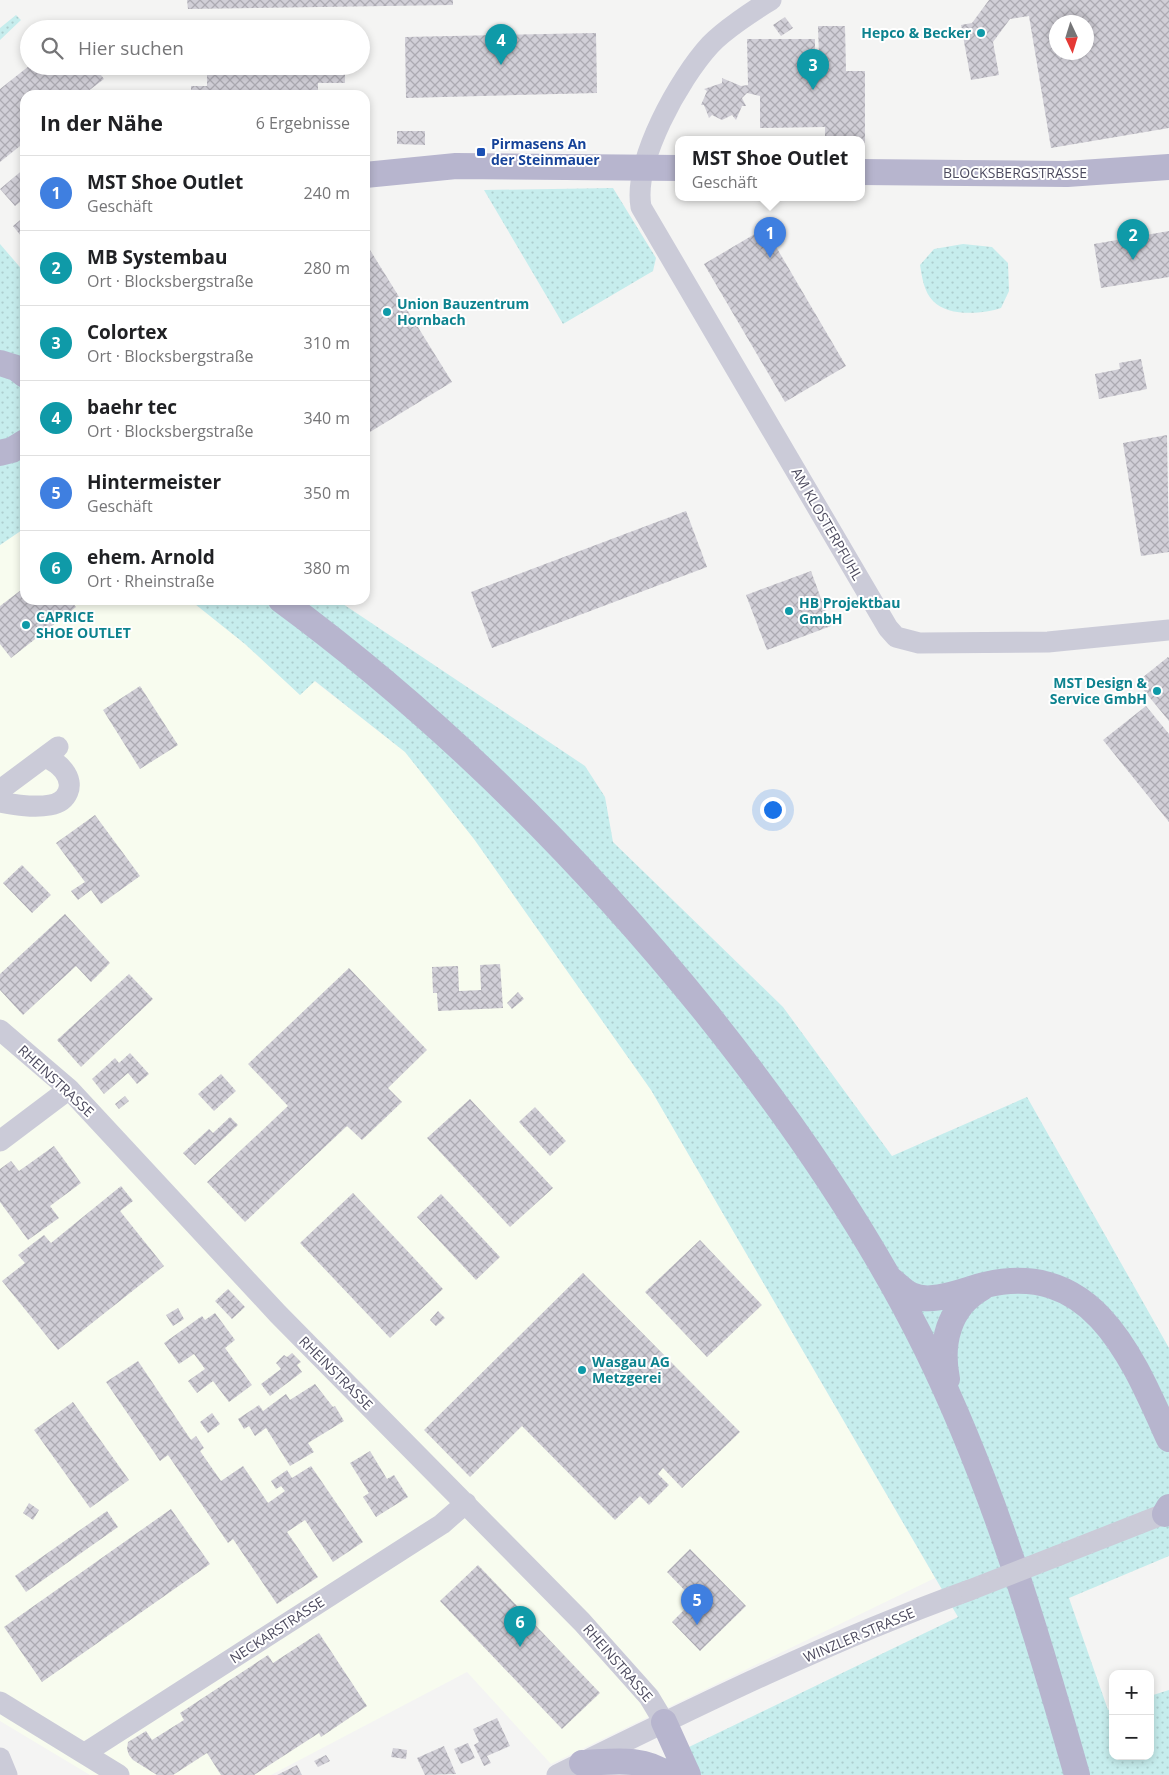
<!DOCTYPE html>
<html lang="de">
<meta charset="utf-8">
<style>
body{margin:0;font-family:"Open Sans",sans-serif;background:#f6f6f6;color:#202124}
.controls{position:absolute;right:15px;bottom:15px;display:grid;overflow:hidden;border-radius:10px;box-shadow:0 2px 8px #0003}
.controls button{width:45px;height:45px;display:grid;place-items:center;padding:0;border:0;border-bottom:1px solid #e0e0e0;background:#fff;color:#202124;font:25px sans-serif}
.compass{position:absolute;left:1049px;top:15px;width:45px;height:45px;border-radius:50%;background:#fff;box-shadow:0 2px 8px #0003;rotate:176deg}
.you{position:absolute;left:772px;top:809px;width:18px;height:18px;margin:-12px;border:4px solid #fff;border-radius:50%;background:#1a73e8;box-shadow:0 0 0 8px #1a73e833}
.badge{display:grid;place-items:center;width:32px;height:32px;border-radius:50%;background:#4729d8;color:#fff;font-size:16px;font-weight:700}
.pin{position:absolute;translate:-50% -41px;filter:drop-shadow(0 1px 2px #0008)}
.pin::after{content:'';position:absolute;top:26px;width:18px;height:15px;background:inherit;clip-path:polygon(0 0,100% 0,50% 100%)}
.popup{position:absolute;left:675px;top:136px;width:190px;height:65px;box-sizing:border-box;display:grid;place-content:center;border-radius:10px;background:#fff;filter:drop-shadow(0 1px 4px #0005);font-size:16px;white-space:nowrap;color:#757577}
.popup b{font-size:19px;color:#202124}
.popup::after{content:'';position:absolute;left:50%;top:100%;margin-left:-10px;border:10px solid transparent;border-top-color:#fff}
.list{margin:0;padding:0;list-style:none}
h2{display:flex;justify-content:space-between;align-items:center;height:65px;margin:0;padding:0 20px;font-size:21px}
h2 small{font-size:16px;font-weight:400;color:#757577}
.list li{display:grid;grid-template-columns:32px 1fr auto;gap:15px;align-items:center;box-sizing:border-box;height:75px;padding:0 20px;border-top:1px solid #e0e0e0}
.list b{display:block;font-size:19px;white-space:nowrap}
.list p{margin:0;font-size:16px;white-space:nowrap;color:#757577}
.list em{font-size:16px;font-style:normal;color:#757577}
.icon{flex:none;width:28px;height:28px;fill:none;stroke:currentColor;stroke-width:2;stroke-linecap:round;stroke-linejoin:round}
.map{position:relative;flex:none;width:1169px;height:1775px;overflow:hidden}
.search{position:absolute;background:#fff;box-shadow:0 2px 8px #0003;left:20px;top:20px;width:350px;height:55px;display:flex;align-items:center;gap:12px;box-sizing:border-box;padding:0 18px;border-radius:28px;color:#757577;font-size:19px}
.panel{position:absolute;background:#fff;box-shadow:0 2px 8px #0003;left:20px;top:90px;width:350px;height:515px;border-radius:15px}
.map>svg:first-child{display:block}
</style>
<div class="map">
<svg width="1169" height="1775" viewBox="0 0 1169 1775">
<defs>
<pattern id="grass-dots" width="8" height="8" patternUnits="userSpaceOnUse" patternTransform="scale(1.25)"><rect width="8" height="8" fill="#c6eded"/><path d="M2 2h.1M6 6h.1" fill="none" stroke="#accdce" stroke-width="1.8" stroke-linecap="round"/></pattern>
<pattern id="building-cross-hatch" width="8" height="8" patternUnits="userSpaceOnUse" patternTransform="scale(1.25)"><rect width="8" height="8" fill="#d1cfd7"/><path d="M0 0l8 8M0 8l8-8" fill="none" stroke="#acaab2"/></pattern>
</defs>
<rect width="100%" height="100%" fill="#f4f4f3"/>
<path fill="#f8fcef" d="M25 528V600H190L245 644 300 695 314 681 405 752 474 839 651 1090 935 1578 551 1764 467 1672 271 1775H90L0 1721V545Z"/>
<path fill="url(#grass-dots)" d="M16 15 21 20 0 40V28Z
M613 188 656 258 653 271 563 324 484 190Z
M0 244 25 273V528L0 545Z
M963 244 992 247 1008 263 1009 291 1001 308C983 314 948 317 933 301 924 292 922 277 920 265L934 249Z
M190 600H337L585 766 605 797 613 842 783 1007 892 1156 1027 1097 1169 1348V1556L1069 1598 1108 1710 1113 1708V1756H1150V1696L1169 1690V1775H631L958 1617 651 1090 474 839 405 752 315 681 300 695 245 644Z"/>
<path fill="url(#building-cross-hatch)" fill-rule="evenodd" d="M187 0H453V5L188 9Z
M989 0H1169V128L1051 148 1029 16 1010 19 993 42 999 75 971 80 961 25 972 23ZM1056 22H1086V52H1056Z
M785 17 793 28 781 36 773 25Z
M818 26H845L846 71H865V143H861V139H825V127L760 128V96L747 93 742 98 746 106H742L736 120 732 115 722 120 712 115 709 118 704 105H701L707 91 704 89 722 83V78L741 86 748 85 747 39H815V56H819Z
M331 27H344V29H331Z
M596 33 597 93 406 98 405 37Z
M29 66H94L104 79 83 95H25V142L0 162V89Z
M207 66H345V83H318V95H191V86H207Z
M397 131H425V145L397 144Z
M25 168V198L15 206 0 189Z
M25 216V241L13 226Z
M765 228 846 366 785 402 704 264Z
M1169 231V277L1101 288 1094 244Z
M365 242 452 382 365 435Z
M1141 359 1147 389 1099 399 1095 374 1120 369 1119 363Z
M1167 435 1169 552 1141 556 1123 443Z
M686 511 707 567 492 648 471 592Z
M811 571 831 626 767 650 746 595Z
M25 587V600H70L76 607 11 658 0 644V606Z
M1168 657 1169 658V721L1137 682Z
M140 686 178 745 140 769 103 710Z
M1146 706 1169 734V822L1103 740Z
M95 815 140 876 101 904 91 890 78 900 71 891 85 882 56 843Z
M22 865 51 895 32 913 3 883Z
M65 914 110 963 91 982 76 966 23 1015 0 990V974Z
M500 964 503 1008 438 1011 437 993H433L432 967 458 966 459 991 481 990 480 965Z
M349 968 427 1050 388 1088 402 1102 362 1140 347 1126 245 1222 207 1182 288 1106 248 1064Z
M129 974 153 999 81 1067 57 1040Z
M518 992 524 999 512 1009 507 1003Z
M130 1053 149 1074 137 1084 128 1073 104 1094 92 1079 115 1058 119 1063Z
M221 1074 236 1091 214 1111 198 1094Z
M125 1096 129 1101 119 1109 115 1104Z
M470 1099 553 1188 510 1227 427 1138Z
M535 1107 566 1141 550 1156 519 1122Z
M230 1117 238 1125 195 1165 183 1153 209 1129 213 1133Z
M54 1146 81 1183 50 1206 59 1218 28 1240 0 1202V1169L11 1161 19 1171Z
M121 1186 133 1201 120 1211 164 1266 58 1350 2 1281 25 1263 18 1255 44 1235 51 1243Z
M353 1193 443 1289 390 1338 300 1243Z
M441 1194 500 1257 476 1280 417 1217Z
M700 1240 762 1305 707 1357 645 1292Z
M583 1273 740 1432 682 1488 663 1468 658 1474 669 1485 649 1505 640 1496 615 1520 522 1426 470 1477 424 1430Z
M228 1289 245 1307 232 1319 215 1301Z
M178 1308 184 1319 173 1326 166 1315Z
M438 1311 445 1318 436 1326 430 1320Z
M215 1313 235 1340 225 1348 252 1385 229 1402 213 1381 197 1393 188 1381 205 1369 194 1354 179 1364 164 1343 202 1316 205 1320Z
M292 1353 301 1362 297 1365 302 1372 270 1396 261 1384 281 1369 276 1363 284 1355 287 1357Z
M138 1361 191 1440 196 1436 204 1448 200 1451 221 1481 243 1466 268 1503 285 1491 281 1486 276 1489 271 1481 287 1470 292 1478 311 1466 363 1542 333 1562 305 1520 287 1532 318 1577 277 1604 233 1539 228 1543 168 1455 160 1461 106 1382Z
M315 1384 333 1407 335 1406 344 1421 308 1443 314 1452 290 1466 266 1428 255 1436 249 1426 244 1429 238 1419 259 1405 263 1411 286 1394 290 1400Z
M73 1402 129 1480 90 1508 34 1430Z
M212 1413 220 1424 208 1433 200 1422Z
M370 1451 387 1479 394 1475 408 1497 376 1517 363 1497 369 1493 350 1463Z
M29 1503 39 1510 33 1520 23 1513Z
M171 1509 210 1564 42 1682 4 1627Z
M107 1511 118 1527 26 1592 15 1576Z
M690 1549 746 1606 700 1651 672 1622 694 1600 667 1572Z
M478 1565 600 1693 562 1729 440 1601Z
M319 1633 367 1706 321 1737 319 1733 254 1775H221L207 1753 173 1775H157L133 1760 129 1755 127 1749 128 1742 146 1731 152 1740 184 1720 180 1713 268 1655 273 1663Z
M497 1718 510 1746 487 1756 491 1763 484 1766 474 1745 479 1742 473 1729Z
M468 1743 475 1758 461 1764 454 1749Z
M444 1746 456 1774 425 1775 417 1758Z
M393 1748 407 1750 406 1759 391 1757Z
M326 1755 330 1761 318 1767 314 1761Z
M297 1765 302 1775H277Z"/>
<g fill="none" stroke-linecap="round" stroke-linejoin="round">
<path stroke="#cbcbd8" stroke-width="21" d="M771 0C754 10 723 31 710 45 679 79 633 161 641 207L888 628 896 637 919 643 1048 642 1169 630
M0 790 58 747
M0 802C16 805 34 808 50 805 68 802 75 785 64 771 59 764 52 760 45 757
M0 1030 69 1089 278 1314 582 1622 649 1697 664 1722
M0 1141 69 1089
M1057 1556 1169 1512
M0 1702 119 1775
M85 1753 442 1524 466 1503
M0 1758 7 1775
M557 1775C693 1708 828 1641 970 1590"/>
<path stroke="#b7b5ce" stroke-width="26" d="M861 172 1067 174 1169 167
M365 175 456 166 679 168
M0 363 16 368 25 375
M0 453 12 450 25 442
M281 600C441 718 583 860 708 1015 791 1119 868 1230 927 1350 993 1485 1036 1630 1077 1775
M890 1279C897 1284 903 1291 911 1295 932 1305 964 1290 985 1285 1094 1259 1133 1359 1169 1439
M947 1379C940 1344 948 1307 982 1288
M1165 1514 1169 1507
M664 1722 688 1775
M582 1763C611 1762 643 1756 668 1775"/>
<path stroke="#cbcbd8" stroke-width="21" d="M970 1590 1057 1556"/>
</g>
<g fill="#0f9aa8" stroke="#fff" stroke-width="2">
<circle cx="981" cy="33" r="5"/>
<circle cx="387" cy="312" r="5"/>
<circle cx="789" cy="611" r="5"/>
<circle cx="26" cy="625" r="5"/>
<circle cx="1157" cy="691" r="5"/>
<circle cx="582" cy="1370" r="5"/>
</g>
<rect fill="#1a4fb4" stroke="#fff" stroke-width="2" x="476" y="147" width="10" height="10" rx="2.5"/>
<g text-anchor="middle" stroke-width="4" stroke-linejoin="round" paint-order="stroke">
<g font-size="14" font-weight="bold" fill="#0d838f" stroke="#fff" text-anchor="start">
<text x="971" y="38" text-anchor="end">Hepco &amp; Becker</text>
<text x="397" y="309">Union Bauzentrum<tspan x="397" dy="16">Hornbach</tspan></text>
<text x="799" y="608">HB Projektbau<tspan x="799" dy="16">GmbH</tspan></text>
<text x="36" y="622">CAPRICE<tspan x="36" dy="16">SHOE OUTLET</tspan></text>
<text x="1147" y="688" text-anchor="end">MST Design &amp;<tspan x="1147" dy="16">Service GmbH</tspan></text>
<text x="592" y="1367">Wasgau AG<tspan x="592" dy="16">Metzgerei</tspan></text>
</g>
<g font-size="14" font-weight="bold" fill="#164399" stroke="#fff" text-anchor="start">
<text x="491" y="149">Pirmasens An<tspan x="491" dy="16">der Steinmauer</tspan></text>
</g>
<g font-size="14" fill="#4d4b5f" stroke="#fff">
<text x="1015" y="178">BLOCKSBERGSTRASSE</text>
<text transform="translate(827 524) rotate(60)" y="5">AM KLOSTERPFUHL</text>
<text transform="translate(56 1081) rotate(43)" y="5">RHEINSTRASSE</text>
<text transform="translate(336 1373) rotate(45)" y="5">RHEINSTRASSE</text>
<text transform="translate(277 1630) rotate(-33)" y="5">NECKARSTRASSE</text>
<text transform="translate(859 1635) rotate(-23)" y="5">WINZLER STRASSE</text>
<text transform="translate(618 1663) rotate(49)" y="5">RHEINSTRASSE</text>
</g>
</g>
</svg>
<div class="controls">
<button>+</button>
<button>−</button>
</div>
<svg class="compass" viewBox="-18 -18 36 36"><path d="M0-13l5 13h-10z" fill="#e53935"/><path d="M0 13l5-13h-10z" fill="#757577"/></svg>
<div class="you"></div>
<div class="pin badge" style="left:770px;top:258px;background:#3f7fe0">1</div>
<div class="popup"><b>MST Shoe Outlet</b>Geschäft</div>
<div class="pin badge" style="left:1133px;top:260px;background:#0f9aa8">2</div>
<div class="pin badge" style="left:813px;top:90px;background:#0f9aa8">3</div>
<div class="pin badge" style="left:501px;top:65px;background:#0f9aa8">4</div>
<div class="pin badge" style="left:697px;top:1625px;background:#3f7fe0">5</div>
<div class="pin badge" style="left:520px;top:1647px;background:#0f9aa8">6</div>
<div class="search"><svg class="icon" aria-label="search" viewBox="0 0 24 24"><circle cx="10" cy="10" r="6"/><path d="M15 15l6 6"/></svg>Hier suchen</div>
<section class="panel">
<h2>In der Nähe<small>6 Ergebnisse</small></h2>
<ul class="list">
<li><span class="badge" style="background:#3f7fe0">1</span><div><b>MST Shoe Outlet</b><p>Geschäft</p></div><em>240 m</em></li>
<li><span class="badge" style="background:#0f9aa8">2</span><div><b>MB Systembau</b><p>Ort · Blocksbergstraße</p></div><em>280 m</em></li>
<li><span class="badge" style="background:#0f9aa8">3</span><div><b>Colortex</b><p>Ort · Blocksbergstraße</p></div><em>310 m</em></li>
<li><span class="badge" style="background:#0f9aa8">4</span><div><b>baehr tec</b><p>Ort · Blocksbergstraße</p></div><em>340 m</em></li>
<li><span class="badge" style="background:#3f7fe0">5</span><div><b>Hintermeister</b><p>Geschäft</p></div><em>350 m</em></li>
<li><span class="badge" style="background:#0f9aa8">6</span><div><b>ehem. Arnold</b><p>Ort · Rheinstraße</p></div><em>380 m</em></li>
</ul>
</section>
</div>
